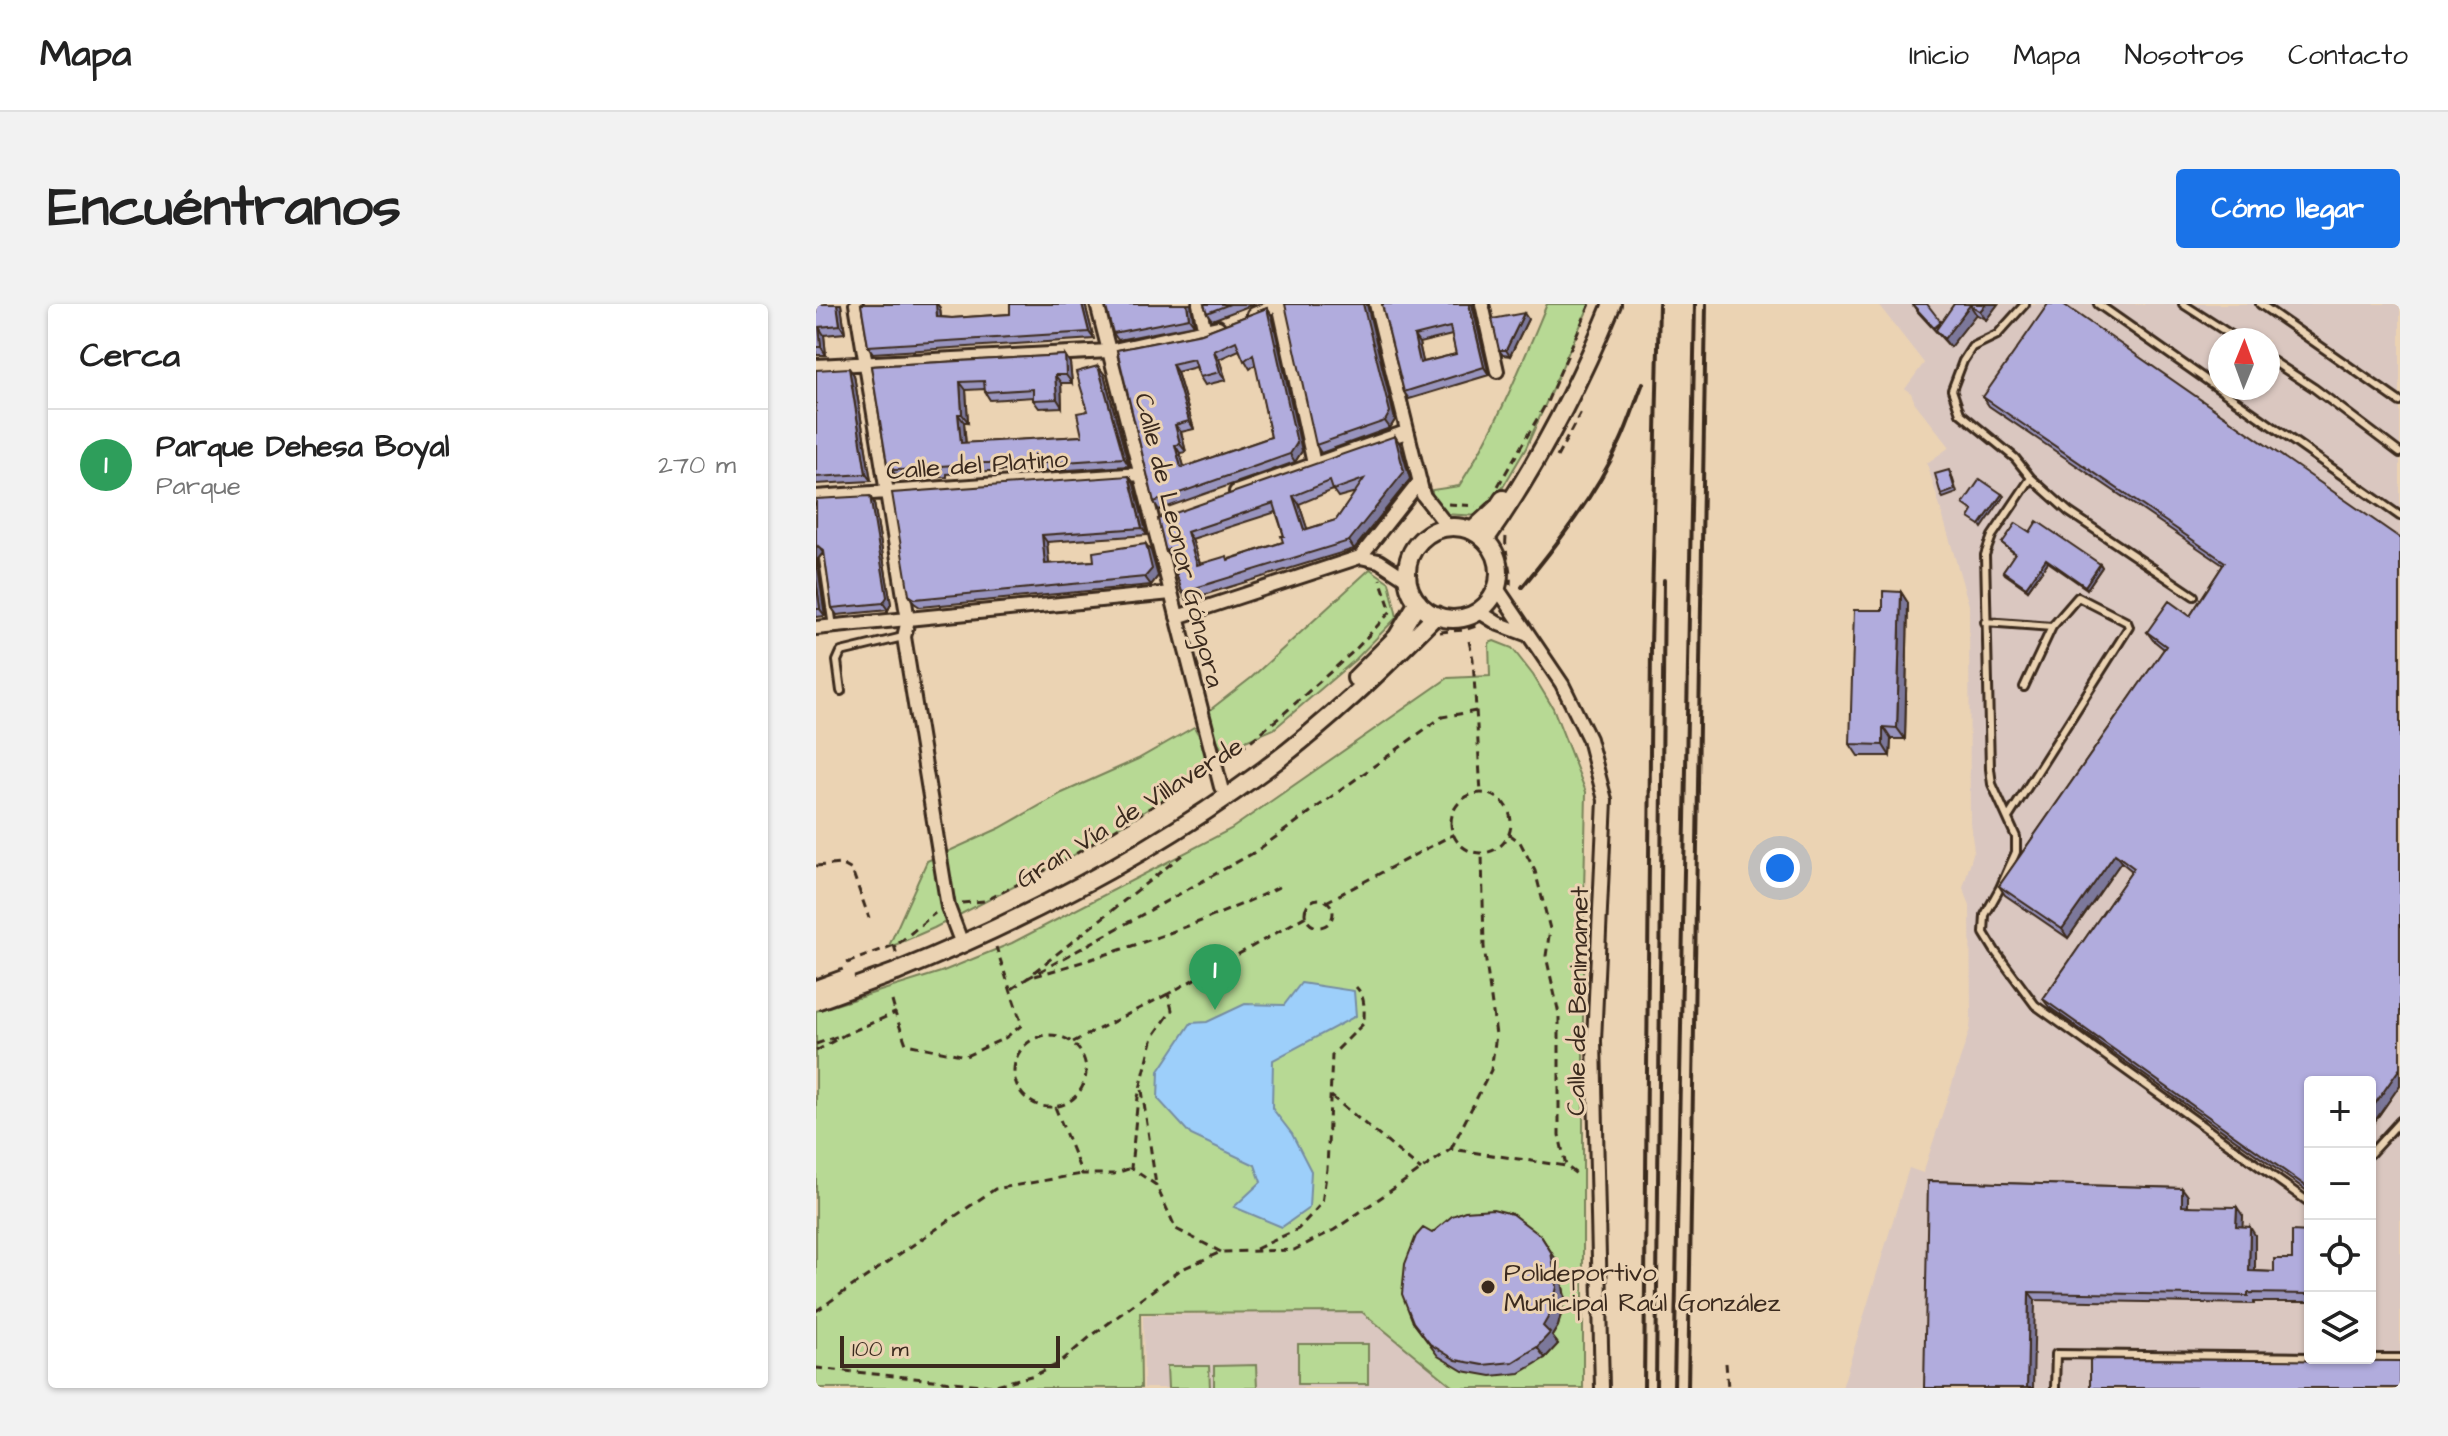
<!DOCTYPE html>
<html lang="es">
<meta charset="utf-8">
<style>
body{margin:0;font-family:"Architects Daughter",sans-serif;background:#f2f2f2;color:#222}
.controls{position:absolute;right:24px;bottom:24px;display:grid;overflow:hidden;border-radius:8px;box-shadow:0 2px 6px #0004}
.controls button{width:72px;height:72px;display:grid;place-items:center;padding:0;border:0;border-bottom:2px solid #e0e0e0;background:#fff;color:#222;font:40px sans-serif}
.compass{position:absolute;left:1392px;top:24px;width:72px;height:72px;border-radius:50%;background:#fff;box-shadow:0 2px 6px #0004;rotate:1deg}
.scale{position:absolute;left:24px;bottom:20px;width:220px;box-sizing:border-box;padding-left:8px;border:4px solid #3b2a1e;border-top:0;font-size:22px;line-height:28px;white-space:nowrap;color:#3b2a1e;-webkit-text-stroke:6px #ebd3b3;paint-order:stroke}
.you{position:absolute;left:964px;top:564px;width:28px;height:28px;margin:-20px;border:6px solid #fff;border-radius:50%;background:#1a73e8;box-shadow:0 0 0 12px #1a73e833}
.badge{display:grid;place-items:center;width:52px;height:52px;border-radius:50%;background:#1a73e8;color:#fff;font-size:26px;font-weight:700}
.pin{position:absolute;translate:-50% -66px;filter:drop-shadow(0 2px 4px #0008)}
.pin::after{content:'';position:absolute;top:42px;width:28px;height:24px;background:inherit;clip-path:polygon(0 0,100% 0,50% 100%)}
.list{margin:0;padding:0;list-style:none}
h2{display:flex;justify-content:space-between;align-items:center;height:104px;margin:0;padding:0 32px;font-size:34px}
h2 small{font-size:26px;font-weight:400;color:#767676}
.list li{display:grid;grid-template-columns:52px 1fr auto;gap:24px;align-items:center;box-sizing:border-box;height:112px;padding:0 32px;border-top:2px solid #e0e0e0}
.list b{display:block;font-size:30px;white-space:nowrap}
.list p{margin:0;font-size:26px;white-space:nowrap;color:#767676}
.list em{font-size:26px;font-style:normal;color:#767676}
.icon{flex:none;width:44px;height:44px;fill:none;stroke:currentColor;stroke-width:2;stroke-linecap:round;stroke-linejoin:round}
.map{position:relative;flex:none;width:1584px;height:1084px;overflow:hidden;border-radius:8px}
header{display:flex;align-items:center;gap:48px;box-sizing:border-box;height:112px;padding:0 40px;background:#fff;border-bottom:2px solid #e0e0e0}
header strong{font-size:38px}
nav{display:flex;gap:44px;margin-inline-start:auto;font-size:28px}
.intro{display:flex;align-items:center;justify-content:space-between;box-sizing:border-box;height:192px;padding:0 48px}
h1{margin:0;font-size:56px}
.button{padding:20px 36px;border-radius:8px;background:#1a73e8;color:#fff;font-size:28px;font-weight:700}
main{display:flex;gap:48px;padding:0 48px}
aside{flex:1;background:#fff;border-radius:8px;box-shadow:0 2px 6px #0004}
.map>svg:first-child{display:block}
</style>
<header>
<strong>Mapa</strong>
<nav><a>Inicio</a><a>Mapa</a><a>Nosotros</a><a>Contacto</a></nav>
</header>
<div class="intro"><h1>Encuéntranos</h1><a class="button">Cómo llegar</a></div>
<main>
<aside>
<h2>Cerca<small></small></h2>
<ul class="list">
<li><span class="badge" style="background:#2e9e5b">1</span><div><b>Parque Dehesa Boyal</b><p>Parque</p></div><em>270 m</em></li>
</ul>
</aside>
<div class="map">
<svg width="1584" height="1084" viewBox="0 0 1584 1084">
<rect width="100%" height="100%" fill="#ebd3b3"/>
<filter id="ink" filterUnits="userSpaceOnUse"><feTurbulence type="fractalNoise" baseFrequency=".0125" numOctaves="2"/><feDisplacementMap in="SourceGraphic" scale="16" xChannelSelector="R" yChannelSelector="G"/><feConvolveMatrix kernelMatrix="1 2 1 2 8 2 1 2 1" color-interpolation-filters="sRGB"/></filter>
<g filter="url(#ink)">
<path fill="#dac7c0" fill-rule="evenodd" d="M1062 0H1584V1084H1026L1093 864 1107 869 1154 725 1155 712 1154 601 1147 584 1158 546 1154 518 1153 301 1111 159 1134 143 1099 99 1095 89 1089 85 1108 59ZM1404 36H1452V84H1404ZM1494 778H1554V1054H1494Z
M546 1008 639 1084H328L327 1011Z"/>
<path fill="#b7d994" stroke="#798259" stroke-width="2" d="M731 0H774L710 144 677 200 665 212 625 210 616 196V186L643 182C680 125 705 62 731 0Z
M554 265 573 278 581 313 540 355 458 425 406 447 390 409 435 374Z
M678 337 696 344 717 371 737 404 770 488 767 640V1084H639L546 1008 324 1009 325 1084H0V707L125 668 196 639 415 525 632 374 674 372 673 339Z
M378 423 396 453 388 458 363 486 253 554 118 624 72 644 111 557 184 524 246 489 322 455Z
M482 1040H552V1080H482Z
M440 1061 441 1084H398V1062Z
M351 1062H393L394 1084H352Z"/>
<path fill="#9dcffa" stroke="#768da2" stroke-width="2" d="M485 679 538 687 540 712 457 756 456 804 476 830 495 867 493 904 466 923 418 903 445 878 439 861 375 831 342 795 343 767 375 719 391 718 429 700 468 701Z"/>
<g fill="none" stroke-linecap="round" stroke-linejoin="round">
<defs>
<path id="service" d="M1209 0 1181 31 1156 43 1147 57 1136 86 1144 109 1199 154 1215 174 1176 232 1169 251 1174 465 1176 480 1200 533V548L1184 584 1169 611 1168 629 1179 647 1219 701 1494 899
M1282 0 1584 212
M1367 0 1423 36
M1444 0 1584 98
M1452 54 1498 84 1584 149
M1215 174 1253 208 1378 292
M7 255 17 323
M1169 318 1236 323 1262 293 1311 318 1313 323 1192 514
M1208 383 1236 323
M25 387 21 357 25 348 87 333
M1554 850 1584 817
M1554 1054H1584
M1239 1084 1240 1050 1494 1053"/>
<path id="minor" d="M40 0 90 304 92 316 88 333 132 603 143 632
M281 0 405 483
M383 0 389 28
M463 0 498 160
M560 0 607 191 632 223
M666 0 681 67
M438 10 463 0
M0 62 293 47 402 23
M420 188 590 128
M0 193 325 170
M544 253 563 257 592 276
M681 284 746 380 773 435 789 496 778 737 786 1084
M662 307 683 320 710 330
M361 313 544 253 604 177
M0 324 355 289"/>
<path id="tertiary" d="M591 269a46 46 0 1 1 92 0a46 46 0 1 1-92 0Z
M656 227 681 204 687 195
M669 236C721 162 762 83 796 0
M540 374 581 333 602 298
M80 668C210 615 335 550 448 466 510 420 566 366 620 311"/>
</defs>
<use href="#service" stroke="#3b2a1e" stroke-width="12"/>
<use href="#minor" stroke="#3b2a1e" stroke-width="18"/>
<use href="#tertiary" stroke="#3b2a1e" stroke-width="22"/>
<path stroke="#3b2a1e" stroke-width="3" stroke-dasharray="8 6" stroke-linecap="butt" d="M741 153 766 106
M682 182 731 98 774 0
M632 200 660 202
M690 233C688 249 696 264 694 281
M624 328 648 326 660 322
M653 337 657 355 665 489
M409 446 431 440 465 412 539 346 575 307 564 275
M635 519a30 30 0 1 1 60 0a30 30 0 1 1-60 0Z
M693 530 704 538 719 567 734 625 730 652 743 710V831L750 862
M0 562 25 560 36 566 53 614
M463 583C383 622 298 649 212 674L439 548 626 413 660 407
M489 609a14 14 0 1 1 28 0a14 14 0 1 1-28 0Z
M510 598 638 530
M146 599 169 597 253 554 363 486 385 461
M83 639 119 609
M218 668 366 551
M196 685 213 673
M76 697 79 708
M198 767a36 36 0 1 1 72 0a36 36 0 1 1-72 0Z
M257 738 352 690
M0 740 23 732
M0 747 28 731 79 709 90 740 150 752 189 734 206 721 180 643
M326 786 340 881
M515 792 605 866
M239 803 266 870H298L315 864
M635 845 675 766 680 731 668 643 666 549
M440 945 482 925 506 899 511 865 516 751 548 719C548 706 550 693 540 683
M405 948 360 925 340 881 315 864 322 793 337 733 356 706 352 690 490 612
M0 1007 179 885 266 870
M910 1059 912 1084
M0 1064 176 1082 219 1071 242 1060 274 1033 364 966 405 948 478 946 518 926 635 845 750 862 762 871"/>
<use href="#service" stroke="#ebd3b3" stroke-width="6"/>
<use href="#minor" stroke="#ebd3b3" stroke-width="12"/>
<use href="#tertiary" stroke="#ebd3b3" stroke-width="16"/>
<path stroke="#3b2a1e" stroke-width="4" d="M706 283C743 238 779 191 804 138 813 119 819 99 827 79
M828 1084 835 343 843 0
M840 1084 848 276
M858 1084 879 0
M872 1084 890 0"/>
<defs>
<path id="tertiary-bridge" d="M0 685 30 674
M0 697 80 668"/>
</defs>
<use href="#tertiary-bridge" stroke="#3b2a1e" stroke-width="22" stroke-linecap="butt"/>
<path stroke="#3b2a1e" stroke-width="3" stroke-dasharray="8 6" stroke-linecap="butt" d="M78 641 82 655
M31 659 83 639"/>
<use href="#tertiary-bridge" stroke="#ebd3b3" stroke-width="16"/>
</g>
<path fill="#9894be" stroke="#3b2a1e" stroke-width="2" fill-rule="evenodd" d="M0 0H25L29 29 8 31 10 51H0Z
M45 0H121L124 4 125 13 136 14 194 10 269 0 278 35 57 49 52 42Z
M375 0 378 21 302 36 297 29Z
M388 0H438L396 16 391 9Z
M566 0H656L673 71 593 95 588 88ZM636 31 640 50 607 58 603 39Z
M1096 0 1126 18 1138 0H1182L1170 16 1160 10 1134 43 1102 8Z
M551 2 579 116 574 124 505 149 500 141Z
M451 4 456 12 486 147 479 158 343 206 338 198 301 46 386 29ZM423 46 434 65 440 60 455 133 368 163 364 149 370 148 365 128 378 125 361 68 380 63 384 73 389 81 410 76 403 55Z
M712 15 694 52 687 51 683 46Z
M249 51 254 59 256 79H245L246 103 223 104 217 96V93L174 96 169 88V85L150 86 152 118H148L150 139 266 132 282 62 288 70 313 162 238 167H172L131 170V173L84 174 77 168 71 160 55 62Z
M0 66 38 71 55 177 0 180Z
M1167 93 1584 234V781L1554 824 1494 778V889L1233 703 1227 695 1316 567 1305 558 1252 634 1189 591 1183 582 1348 345 1337 336 1331 328 1374 312 1407 261 1173 102Z
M584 140 594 175 538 245 371 296 366 288 356 255 350 248 342 215ZM517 186 522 193 540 188 520 216 491 225 483 200ZM460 208 468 232 467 238 413 255 384 260 376 235Z
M1135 169 1141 189 1127 194 1125 191Z
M313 172 318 180 331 231 231 238 233 260 278 257 335 247 342 272 335 281 104 303 98 299 93 291Z
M0 195 58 199 75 300 72 306 21 311 16 304 9 250 7 249 1 256 9 312 0 313Z
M1214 228 1284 260 1286 263 1271 285 1232 258 1212 286 1189 270 1187 267 1199 250 1186 239Z
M1085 288 1092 299 1089 435H1075L1074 452H1042L1034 440 1067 306Z
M1112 877 1366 884 1372 892V902L1427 912 1426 922 1439 931V967L1458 968 1476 955 1494 928V998H1438V1000L1219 996Z
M743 960 749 994 742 1022 736 1032 742 1040 729 1054 704 1069 675 1072 647 1067 622 1052 597 1018Z"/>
<path fill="#7c789b" stroke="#3b2a1e" stroke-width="2" d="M21 0H25L29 29 24 21Z
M120 0H121L124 4 126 20 121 13Z
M266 0H269L278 35 273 28Z
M371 0H375L378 21 373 14Z
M547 0H551L579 116 574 124 569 117Z
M653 0H656L673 71 668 63Z
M1170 0H1182L1170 16 1164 7Z
M1154 1 1160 10 1134 43 1128 35Z
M451 4 456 12 486 147 479 158 474 150Z
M708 9 712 15 694 52 690 46Z
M3 23 8 31 10 51 5 43Z
M598 32 603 39 609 66 604 59Z
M398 47 403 55 410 76 404 68Z
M249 51 254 59 256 79 250 71Z
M356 60 361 68 378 125 373 117Z
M282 62 288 70 313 162 308 154Z
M33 64 38 71 55 177 50 170Z
M239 71 245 79 246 103 241 95Z
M144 78 150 86 152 118 146 110Z
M142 110 148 118 150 147 145 139Z
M359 121 365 128 370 148 364 140Z
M579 132 584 140 594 175 538 245 533 237Z
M359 141 364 149 371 172 365 164Z
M313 172 318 180 331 231 326 224Z
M1186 190 1188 192 1166 224 1164 221Z
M54 192 58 199 75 300 72 306 67 299Z
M477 192 483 200 494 233 488 226Z
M371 228 376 235 387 269 381 261Z
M226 231 231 238 234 268 229 260Z
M330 240 335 247 342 272 335 281 329 273Z
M2 242 7 249 1 256 9 312 4 305 0 275V245Z
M1230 255 1232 258 1212 286 1210 283Z
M1284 260 1286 263 1271 285 1269 282Z
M1085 288 1092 299 1089 435 1081 424Z
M1067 423 1075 435 1074 452 1067 441Z
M1299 550 1305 558 1252 634 1246 625Z
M1584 764V781L1554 824V807Z
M1366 884 1372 892V911L1366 902Z
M1421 903 1427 912 1426 931 1420 922Z
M1434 923 1439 931V976L1433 967Z
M725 932 743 960 749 994 742 1022 736 1032 742 1040 729 1054 721 1043 727 1022Z
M1213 988 1219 996 1217 1084H1211Z"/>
<path fill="#b1acdd" stroke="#3b2a1e" stroke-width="2" fill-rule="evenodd" d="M0 0H21L24 21 3 23 5 43H0Z
M45 0H120L121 13 136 14 194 10V0H266L273 28 52 42Z
M289 0H371L373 14 297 29Z
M388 0H414L391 9Z
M469 0H547L574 108 569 117 500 141Z
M566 0H653L668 63 588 88ZM634 23 640 50 604 59 598 32Z
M1096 0H1111L1125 18 1118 24Z
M1138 0H1170L1164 7 1154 1 1128 35 1120 26Z
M1232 0H1247L1584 234V764L1554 807V778H1494V885L1227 695 1318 564 1299 550 1246 625 1183 582 1350 342 1331 328 1353 297 1374 312 1409 258 1167 93Z
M451 4 481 139 474 150 338 198 301 46 386 29ZM420 37 428 57 437 50 455 133 365 164 359 141 364 140 359 121 373 117 356 60 378 55 384 73 404 68 398 47Z
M708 9 690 46H683L676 15Z
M249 51 250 71H239L241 95 217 96V85L169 88 168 77 144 78 146 110H142L145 139 266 132 261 109 272 107 260 68 282 62 308 154 233 159H166L125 162V165L78 166 71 160 55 62Z
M33 64 50 170 0 173V66Z
M579 132 588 168 533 237 366 288 353 245 350 248 342 215ZM548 175 520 216 488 226 477 192 514 177 517 186ZM458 199 468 232H465L467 238 412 256 411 252 381 261 371 228Z
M1133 166 1139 186 1125 191 1119 170Z
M313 172 326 224 226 231 229 260 278 257 277 248 330 240 336 265 329 273 99 295 93 291 76 189Z
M1164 175 1186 190 1164 221 1153 214 1157 207 1147 200Z
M54 192 71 293 67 299 16 304 8 247 2 242 0 245V195Z
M1221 217 1284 260 1269 282 1230 255 1210 283 1187 267 1199 249 1186 239 1200 219 1214 228Z
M0 275 4 305H0Z
M1067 287 1085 288 1081 424 1067 423V441L1034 440 1038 306H1067Z
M1112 877 1366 884V902L1421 903 1420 922 1434 923 1433 967 1458 968V955H1476V927L1494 928V990L1432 989V992L1213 988 1211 1084H1108Z
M677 905 696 910 725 932 735 948 741 983 734 1010 727 1022 734 1029 721 1043 697 1058 667 1061 640 1056 614 1040 597 1018 586 990 589 960 600 932 607 924 616 929 636 912 649 907Z
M1274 1055 1584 1057V1084H1274Z"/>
</g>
<circle fill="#3b2a1e" stroke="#ebd3b3" stroke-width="3" cx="672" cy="983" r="8"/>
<g text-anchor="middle" stroke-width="6" stroke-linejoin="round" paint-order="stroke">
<g font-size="26" fill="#3b2a1e" stroke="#ebd3b3">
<text transform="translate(161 160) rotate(-4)" y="9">Calle del Platino</text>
<text transform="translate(364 236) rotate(76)" y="9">Calle de Leonor Góngora</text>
<text transform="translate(313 508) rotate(-32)" y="9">Gran Vía de Villaverde</text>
<text transform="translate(761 697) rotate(-89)" y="9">Calle de Benimamet</text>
</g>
<g font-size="26" fill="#3b2a1e" stroke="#ebd3b3" text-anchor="start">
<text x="688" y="977">Polideportivo<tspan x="688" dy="30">Municipal Raúl González</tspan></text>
</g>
</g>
</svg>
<div class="controls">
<button>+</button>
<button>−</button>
<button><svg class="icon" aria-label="locate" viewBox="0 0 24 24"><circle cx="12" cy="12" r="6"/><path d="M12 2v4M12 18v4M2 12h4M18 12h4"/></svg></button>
<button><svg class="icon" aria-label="layers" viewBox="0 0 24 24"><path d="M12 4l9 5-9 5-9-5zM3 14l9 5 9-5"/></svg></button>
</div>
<svg class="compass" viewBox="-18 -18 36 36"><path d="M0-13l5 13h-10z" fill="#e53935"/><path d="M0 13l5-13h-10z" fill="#767676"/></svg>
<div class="scale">100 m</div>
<div class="you"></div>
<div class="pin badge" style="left:399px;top:706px;background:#2e9e5b">1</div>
</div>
</main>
